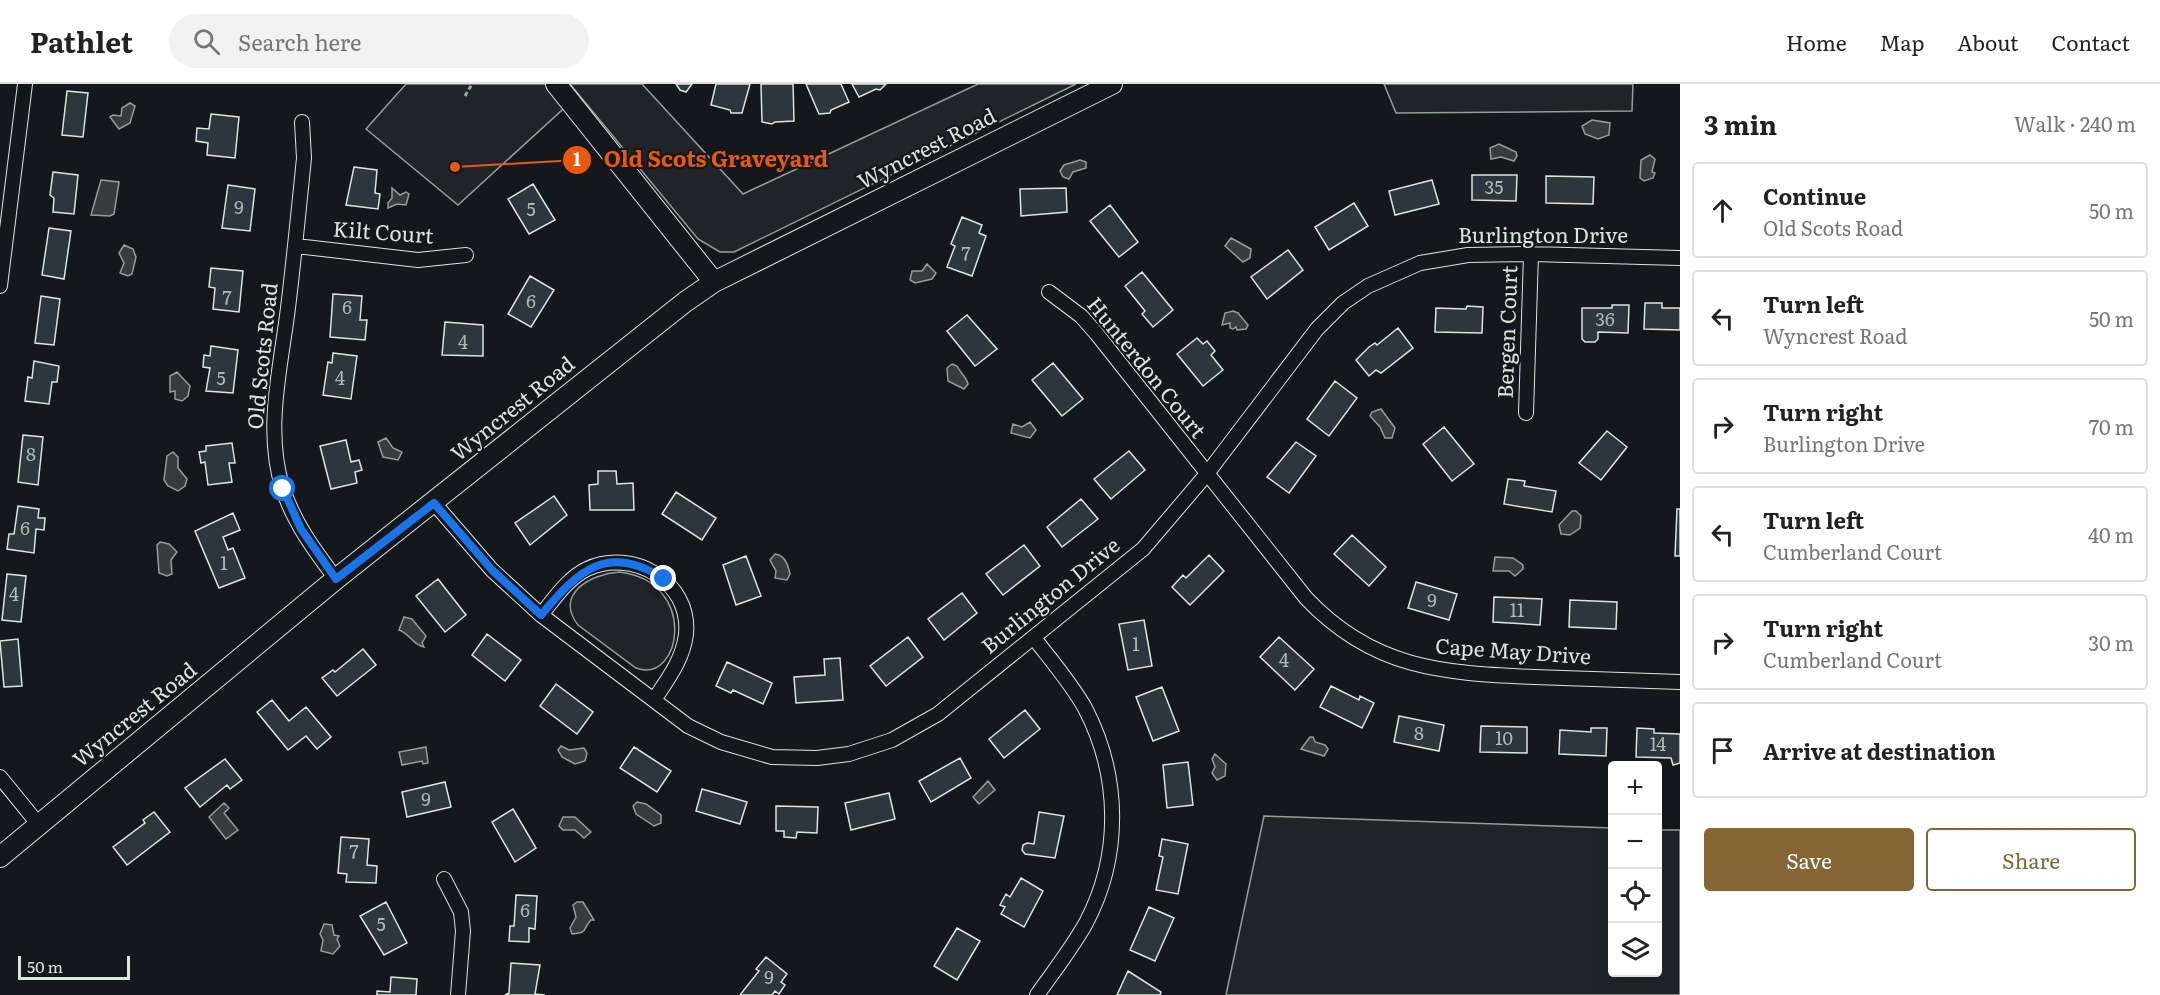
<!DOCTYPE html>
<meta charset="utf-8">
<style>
body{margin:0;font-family:Literata,serif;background:#f2f2f2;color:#222}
.controls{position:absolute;right:18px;bottom:18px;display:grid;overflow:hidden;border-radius:6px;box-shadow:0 6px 24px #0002}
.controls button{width:54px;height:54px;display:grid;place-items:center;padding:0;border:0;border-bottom:2px solid #e0e0e0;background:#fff;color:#222;font:30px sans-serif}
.scale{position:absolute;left:18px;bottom:15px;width:112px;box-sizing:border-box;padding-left:6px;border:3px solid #d8e6dc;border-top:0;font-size:16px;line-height:21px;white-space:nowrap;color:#d8e6dc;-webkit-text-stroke:4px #14181c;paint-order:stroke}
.stop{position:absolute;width:18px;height:18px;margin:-14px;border:4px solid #1a73e8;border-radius:50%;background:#fff}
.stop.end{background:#1a73e8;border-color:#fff;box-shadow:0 2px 6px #0008}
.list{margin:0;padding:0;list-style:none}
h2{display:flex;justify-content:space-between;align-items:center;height:78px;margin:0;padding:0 24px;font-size:26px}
h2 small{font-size:20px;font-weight:400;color:#767676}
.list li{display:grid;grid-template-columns:39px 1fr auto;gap:18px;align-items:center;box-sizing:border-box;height:96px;margin:0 12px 12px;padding:0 12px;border:2px solid #e0e0e0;border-radius:6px}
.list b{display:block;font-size:22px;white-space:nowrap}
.list p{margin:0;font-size:20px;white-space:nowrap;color:#767676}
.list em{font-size:20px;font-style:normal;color:#767676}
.actions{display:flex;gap:12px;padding:18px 24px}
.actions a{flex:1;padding:14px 0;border:2px solid #856535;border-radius:6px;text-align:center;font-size:21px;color:#856535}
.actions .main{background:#856535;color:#fff}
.icon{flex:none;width:33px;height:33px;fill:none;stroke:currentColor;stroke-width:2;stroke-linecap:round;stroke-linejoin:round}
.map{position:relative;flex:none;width:1680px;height:911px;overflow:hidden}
header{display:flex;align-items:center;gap:36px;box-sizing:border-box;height:84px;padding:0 30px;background:#fff;border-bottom:2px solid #e0e0e0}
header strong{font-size:28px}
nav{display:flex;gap:33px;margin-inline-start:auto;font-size:21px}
.search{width:420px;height:54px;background:#f2f2f2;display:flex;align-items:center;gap:15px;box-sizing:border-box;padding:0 21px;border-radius:33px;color:#767676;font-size:22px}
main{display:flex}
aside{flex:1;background:#fff}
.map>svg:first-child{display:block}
</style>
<header>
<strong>Pathlet</strong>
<div class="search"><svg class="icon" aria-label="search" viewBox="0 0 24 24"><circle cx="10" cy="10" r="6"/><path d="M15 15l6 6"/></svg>Search here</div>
<nav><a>Home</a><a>Map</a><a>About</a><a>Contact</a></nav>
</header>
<main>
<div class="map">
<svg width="1680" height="911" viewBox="0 0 1680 911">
<rect width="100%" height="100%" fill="#14181c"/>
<path fill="#202428" stroke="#939e99" stroke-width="1.5" d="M406 0H556L572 17 458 121 366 45Z
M570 0H642L743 110 978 0H1076L734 168H720L698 155Z
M1384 0H1633L1632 27 1396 29Z
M619 488C699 497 682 601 636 584L578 541C554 510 591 490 619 488Z
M1264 732 1612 744V888H1658V746H1680V911H1226Z"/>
<path fill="#363b3e" stroke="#939e99" stroke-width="1.5" d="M130 19 135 22 130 39 119 45 110 33 113 31 121 32 122 24Z
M1592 36 1610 39 1609 51 1598 55 1585 50 1582 42Z
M1499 60 1516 68 1517 72 1514 77 1501 73 1491 75 1490 64Z
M1650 71 1655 75 1652 88 1655 89 1653 94 1644 97 1640 94 1641 76Z
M1080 76 1086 78V84L1073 88 1069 95 1063 93 1060 87 1064 81Z
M101 96 119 98 114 130 110 132 91 131Z
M392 104 400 111 406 108 409 110 406 121 397 120 388 124V119L392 114Z
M1231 154 1251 165 1250 174 1243 178 1225 162Z
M124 161 133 165 136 173 132 190 128 192 120 189 124 179 119 169Z
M927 180 936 189 932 195 915 199 910 196 912 187H922Z
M1233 227 1238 229 1248 241 1246 245 1237 246 1236 243 1233 245 1230 244V239L1222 241 1225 229Z
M952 280 957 282C960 288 967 294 968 300L964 305 948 297 947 284Z
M177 288 190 302 188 312 182 317 175 315V307L170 308V292Z
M1381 325 1395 344 1392 354H1385L1380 343 1370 332 1372 328Z
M1030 338 1036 346 1030 354 1011 349 1013 340 1022 343Z
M386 354 393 364 402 368 398 376 383 373 378 358Z
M173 368 178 373V384L187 395 185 402 178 407 168 402 164 396 167 372Z
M1572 427H1576L1581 432 1580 444 1570 451 1561 450 1559 441Z
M160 458 169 460 177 468 171 476 172 490 167 492 159 489 157 461Z
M775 470C785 471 788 481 790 490L787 496 775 494 776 487 770 476Z
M1495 473 1513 474 1523 481V485L1515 492 1509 487H1493Z
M404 533 412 535 426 552 422 559 424 563C414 562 409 549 399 546Z
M1310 653H1313L1315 658 1325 661 1328 665 1324 672 1301 665Z
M561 662 569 666 584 664 587 669 585 677 575 680 562 673 558 666Z
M426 663 428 679 423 680 422 677 402 681 399 668Z
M1215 670 1226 680 1225 692 1217 696 1212 689 1215 683 1212 675Z
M988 697 995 706 979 720 973 713Z
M637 718 646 720 661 731V739L654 742 636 730 633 722Z
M224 719 229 724 224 729 238 746 226 755 209 733Z
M563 733H575L591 748 584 754 575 746H563L559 742Z
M577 818H583L594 836H591C581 847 589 848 572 850L570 844 576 833 573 821Z
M324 840 332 841 334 851 339 852 337 855 340 862 333 870 321 867 323 856 320 850Z"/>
<path fill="#2c363c" stroke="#d8e6dc" stroke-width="1.5" d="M676 0H692L686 8 680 6Z
M716 0H750L742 29H731L730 26 711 21Z
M761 0H793L794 37 775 38 772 40 762 38Z
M806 0H841L849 18 831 26 830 29 819 30Z
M852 0H886L880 6 876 5 859 13Z
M67 7 88 9 83 53 62 51Z
M211 30 239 33 235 74 207 71 208 59 196 57 197 44 209 45Z
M354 83 377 86 375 109 380 110 378 125 346 121Z
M53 88 78 91 74 130 53 128 54 114 50 111Z
M1472 91H1517L1516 117 1472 116Z
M1546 92 1594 93 1593 120 1546 119Z
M1432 96 1439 120 1395 131 1389 107Z
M533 100 555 136 529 150 508 115Z
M228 101 255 105 250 147 222 144Z
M1066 104 1067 128 1021 132 1020 105Z
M1354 119 1368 142 1329 166 1315 143Z
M1110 121 1138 158 1119 173 1090 137Z
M962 133 982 141 979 149 986 152 972 192 947 183 955 162 951 160Z
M49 144 71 147 64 195 42 191Z
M1288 166 1303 186 1267 215 1251 193Z
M211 184 243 187 239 228 213 225 215 204 209 203Z
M1142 188 1173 226 1153 243 1142 230 1145 227 1125 202Z
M530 192 554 206 531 243 508 230Z
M333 210 362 212 360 236H367L365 256 330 253Z
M41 212 60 215 54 261 35 259Z
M1645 219H1662V224H1680V246L1644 245Z
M1612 221H1629L1628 249 1598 248V255L1595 258H1585L1582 255V224H1612Z
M1467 222 1483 223 1482 249 1435 248 1436 224 1466 225Z
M967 231 997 265 975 282 947 247Z
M445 238 483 241V272L442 271Z
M1398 244 1413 264 1381 289 1376 286 1369 292 1356 276 1369 263 1375 259 1377 261Z
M1197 254 1203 260 1207 257 1215 267 1211 271 1223 286 1203 302 1177 270Z
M211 262 238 266 233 309 206 307 210 284 203 283 204 271 210 272Z
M333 269 357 272 351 315 323 311 328 278 332 279Z
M34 277 59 282 57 298H52L49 320 25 317 28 293 32 294Z
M1053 279 1083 315 1062 332 1032 296Z
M1335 297 1357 314 1329 352 1307 335Z
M1444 343 1474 380 1452 397 1423 360Z
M1607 347 1627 363 1601 396 1579 379Z
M23 351 43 353 38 401 18 398Z
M346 356 351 378 359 376 362 386 355 388 357 399 331 405 320 362Z
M1296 358 1316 372 1289 409 1267 393Z
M232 359 235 379H229L232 398 208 401 205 378 201 379 199 368 206 367V362Z
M1129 367 1145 386 1111 415 1094 395Z
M598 387H616L617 400 633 399 634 426H590L589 401 598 400Z
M1508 395 1525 397 1524 402 1556 407 1552 428 1504 420Z
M676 408 716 434 702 456 662 430Z
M554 412 567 431 530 461 515 439Z
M1081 415 1098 435 1062 463 1047 443Z
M18 422 39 425 38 434H45L44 446 36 445 34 469 7 465 9 450H14Z
M1677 425H1680V472H1675Z
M233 429 240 446 223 453 228 466 233 464 245 494 219 504 195 447Z
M1352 451 1386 483 1369 502 1334 470Z
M1024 461 1040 482 1003 511 986 490Z
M1209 471 1224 487 1190 521 1172 503 1183 491 1186 494Z
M746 472 761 512 736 521 723 481Z
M7 490 26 492 21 538 2 536Z
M438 495 466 531 445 548 416 512Z
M1416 498 1457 510 1449 536 1408 524Z
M962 509 977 529 944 556 928 535Z
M1494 513 1542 515 1540 541 1493 538Z
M1570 516 1617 518 1616 545 1569 543Z
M1144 536 1152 582 1128 586 1119 540Z
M487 550 521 576 505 597 472 571Z
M908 553 923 573 886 602 870 582Z
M1279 553 1314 585 1295 606 1260 573Z
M18 555 22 602 4 603 0 557Z
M363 565 376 581 337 612 322 594 333 586 335 588Z
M840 574 843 616 796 619 794 593 825 591 824 575Z
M727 578 772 599 763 620 733 606 731 609 716 602Z
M556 600 593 628 577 650 540 622Z
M1331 602 1359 616 1360 612 1374 619 1362 644 1320 623Z
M1162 603 1179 647 1153 657 1136 613Z
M272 616 289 637 306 623 331 653 317 665 306 652 288 666 257 628Z
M1025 626 1040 645 1004 674 989 655Z
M1399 632 1444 641 1439 667 1394 658Z
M1481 642 1527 643V669L1480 668Z
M1591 644H1607L1606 672 1559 670 1560 646 1591 648Z
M1637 644 1654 645V649L1680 650V679L1673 681 1671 674 1636 673Z
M634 663 671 687 657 708 620 684Z
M960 674 971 694 931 718 919 697Z
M225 675 242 696 230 705 227 701 200 723 185 704Z
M1188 678 1193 721 1167 724 1163 681Z
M445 698 451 723 407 733 402 708Z
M702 705 747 718 740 740 696 727Z
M889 709 895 735 851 746 845 719Z
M776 722 818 723 817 749 797 748 796 754 784 753V747H776Z
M513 725 536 764 515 778 492 738Z
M154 728 170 748 127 781 113 763 145 739 143 736Z
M1039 728 1064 732 1055 774 1025 770 1022 766 1023 761 1027 759 1034 760Z
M341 753 369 755 367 781 377 782 376 799 346 798 347 790 338 789Z
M1162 755 1188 760 1178 810 1156 806 1163 773 1159 772Z
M1021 794 1043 807 1024 843 1001 830 1005 823 1000 821 1006 810 1010 813Z
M516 811 537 812 535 845 529 844V858L509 857 510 842H514Z
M386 818 407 859 384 871 360 832Z
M1149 823 1174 834 1155 877 1130 866Z
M957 844 980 857 957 896 934 882Z
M766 873 787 890 781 898 785 901 779 910 775 907 772 911H740L759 887 756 885Z
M511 879 540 881 535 910 545 911H505L509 909Z
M1128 887 1161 908 1160 911H1117Z
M391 893 417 895 416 911H377V907L390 908Z"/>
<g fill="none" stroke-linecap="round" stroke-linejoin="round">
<defs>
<path id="street" d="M302 38 304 74C299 124 294 174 288 224 281 282 264 347 283 405 294 439 315 467 336 495
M296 162 418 176 466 171
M0 202 25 0
M1049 208 1081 232 1096 249 1306 514C1373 585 1442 589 1534 593 1583 595 1631 596 1680 598
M1526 329 1531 170
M434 419 492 486 541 531 688 642 721 658 772 673 817 674 849 670 892 656 938 630 1143 465 1206 391 1317 245 1343 219 1368 202 1420 179 1468 171 1531 170 1680 174
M541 531C554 515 568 494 587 485 632 464 691 497 686 550 683 576 667 596 654 616
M1034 554C1051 576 1071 599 1085 624 1120 691 1122 771 1086 839 1072 864 1054 887 1037 911
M0 693 39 741
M444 795 461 828 463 847 458 911"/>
<path id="secondary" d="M556 0 714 198
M0 773 336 495 685 218 714 198 1112 0"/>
</defs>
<use href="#street" stroke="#d8e6dc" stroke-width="16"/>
<use href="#secondary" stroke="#d8e6dc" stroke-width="22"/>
<path stroke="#9da8a2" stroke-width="3" stroke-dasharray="4.5 3" stroke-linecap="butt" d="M465 12 472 0"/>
<use href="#street" stroke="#14181c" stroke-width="14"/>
<use href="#secondary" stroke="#14181c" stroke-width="20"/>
</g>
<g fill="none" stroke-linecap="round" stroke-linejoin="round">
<path stroke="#1a73e8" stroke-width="8" d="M283 405 301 445 336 495 434 419 492 486 541 531C578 487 607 458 664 495"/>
</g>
<g text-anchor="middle" stroke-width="4.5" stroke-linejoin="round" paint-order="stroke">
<g font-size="18" fill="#adbab4">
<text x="1494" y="110">35</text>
<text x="239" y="130">9</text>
<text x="531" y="132">5</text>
<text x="966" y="176">7</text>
<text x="227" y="220">7</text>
<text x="531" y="224">6</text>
<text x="347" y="230">6</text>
<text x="1605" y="242">36</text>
<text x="463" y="265">4</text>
<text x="221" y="301">5</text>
<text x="340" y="301">4</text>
<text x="31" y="377">8</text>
<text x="25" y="451">6</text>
<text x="224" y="486">1</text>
<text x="14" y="517">4</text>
<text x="1432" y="523">9</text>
<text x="1517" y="533">11</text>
<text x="1136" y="567">1</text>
<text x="1284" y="583">4</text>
<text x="1419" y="656">8</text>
<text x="1504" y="661">10</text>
<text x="1658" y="667">14</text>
<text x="426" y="722">9</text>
<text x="354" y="774">7</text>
<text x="525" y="833">6</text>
<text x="381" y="847">5</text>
<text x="769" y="900">9</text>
</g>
<g font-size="21" fill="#d8e6dc" stroke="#14181c">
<text transform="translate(927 65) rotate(-27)" y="7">Wyncrest Road</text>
<text transform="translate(383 149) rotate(4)" y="7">Kilt Court</text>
<text x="1543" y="159">Burlington Drive</text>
<text transform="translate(1508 248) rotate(-88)" y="7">Bergen Court</text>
<text transform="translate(263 272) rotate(-84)" y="7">Old Scots Road</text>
<text transform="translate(1146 284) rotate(51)" y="7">Hunterdon Court</text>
<text transform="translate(513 325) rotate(-39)" y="7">Wyncrest Road</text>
<text transform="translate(1051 512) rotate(-39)" y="7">Burlington Drive</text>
<text transform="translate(1513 568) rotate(4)" y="7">Cape May Drive</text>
<text transform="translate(135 631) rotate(-39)" y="7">Wyncrest Road</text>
</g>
</g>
<path fill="none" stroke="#e8590c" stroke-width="2" d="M455 83L577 76"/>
<g fill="#e8590c" stroke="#14181c" stroke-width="2">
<circle cx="455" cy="83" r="6"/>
<circle cx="577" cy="76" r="15"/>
</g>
<g font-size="18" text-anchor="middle" font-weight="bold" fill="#fff">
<text x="577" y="82">1</text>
</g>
<g font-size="22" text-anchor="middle" font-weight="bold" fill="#e8590c" stroke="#14181c" stroke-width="4.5" stroke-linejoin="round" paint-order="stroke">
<text x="716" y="83">Old Scots Graveyard</text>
</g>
</svg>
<div class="controls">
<button>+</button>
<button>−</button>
<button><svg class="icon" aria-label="locate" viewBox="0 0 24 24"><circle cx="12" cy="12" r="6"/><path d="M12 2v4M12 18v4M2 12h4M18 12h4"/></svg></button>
<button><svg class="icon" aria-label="layers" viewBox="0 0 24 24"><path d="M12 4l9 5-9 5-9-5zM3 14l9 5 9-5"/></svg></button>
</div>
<div class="scale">50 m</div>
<div class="stop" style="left:283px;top:405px"></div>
<div class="stop end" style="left:664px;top:495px"></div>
</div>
<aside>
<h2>3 min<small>Walk · 240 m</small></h2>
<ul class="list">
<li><svg class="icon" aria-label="ahead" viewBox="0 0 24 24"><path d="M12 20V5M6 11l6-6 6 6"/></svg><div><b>Continue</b><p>Old Scots Road</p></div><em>50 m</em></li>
<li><svg class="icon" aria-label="left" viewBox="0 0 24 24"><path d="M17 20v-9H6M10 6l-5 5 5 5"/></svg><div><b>Turn left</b><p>Wyncrest Road</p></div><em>50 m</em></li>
<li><svg class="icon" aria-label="right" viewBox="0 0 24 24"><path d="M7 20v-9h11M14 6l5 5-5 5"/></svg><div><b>Turn right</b><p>Burlington Drive</p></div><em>70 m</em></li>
<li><svg class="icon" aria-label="left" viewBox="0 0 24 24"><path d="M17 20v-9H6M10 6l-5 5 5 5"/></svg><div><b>Turn left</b><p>Cumberland Court</p></div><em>40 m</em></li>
<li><svg class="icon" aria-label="right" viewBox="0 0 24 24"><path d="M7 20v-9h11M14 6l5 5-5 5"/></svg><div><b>Turn right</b><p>Cumberland Court</p></div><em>30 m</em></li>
<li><svg class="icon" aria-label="arrive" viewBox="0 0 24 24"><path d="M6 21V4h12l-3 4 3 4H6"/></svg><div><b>Arrive at destination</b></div></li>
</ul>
<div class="actions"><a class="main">Save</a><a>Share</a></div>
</aside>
</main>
